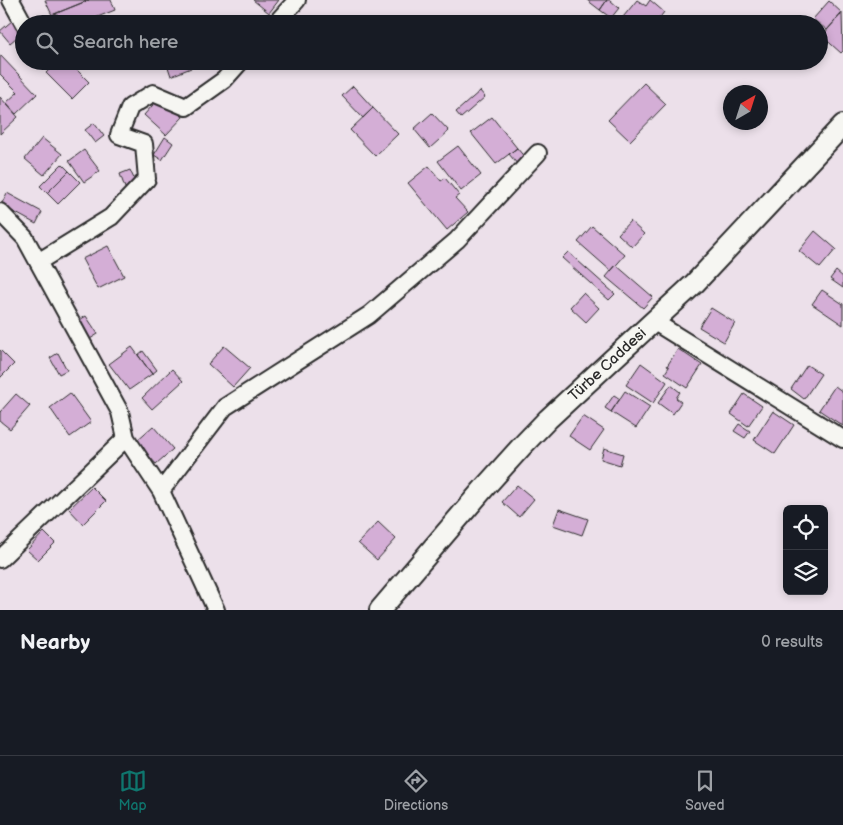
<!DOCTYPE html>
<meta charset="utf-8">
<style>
body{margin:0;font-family:"Balsamiq Sans",sans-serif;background:#242831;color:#f1f3f6}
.controls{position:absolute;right:15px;bottom:15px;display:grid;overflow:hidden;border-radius:8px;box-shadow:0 2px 8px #0003}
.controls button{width:45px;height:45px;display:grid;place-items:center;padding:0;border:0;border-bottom:1px solid #363941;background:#171b24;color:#f1f3f6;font:25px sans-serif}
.compass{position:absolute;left:723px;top:85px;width:45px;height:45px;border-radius:50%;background:#171b24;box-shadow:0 2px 8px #0003;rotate:39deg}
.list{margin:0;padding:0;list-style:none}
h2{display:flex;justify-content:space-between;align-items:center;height:65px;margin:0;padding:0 20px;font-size:21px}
h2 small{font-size:16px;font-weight:400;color:#9ea1a6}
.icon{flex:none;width:28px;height:28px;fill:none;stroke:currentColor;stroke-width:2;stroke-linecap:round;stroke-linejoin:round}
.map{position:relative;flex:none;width:843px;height:610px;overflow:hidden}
.search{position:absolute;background:#171b24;box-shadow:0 2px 8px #0003;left:15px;right:15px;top:15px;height:55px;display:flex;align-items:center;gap:12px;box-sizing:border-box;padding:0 18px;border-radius:28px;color:#9ea1a6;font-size:19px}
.sheet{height:145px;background:#171b24}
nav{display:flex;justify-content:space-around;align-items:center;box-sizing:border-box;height:70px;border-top:1px solid #363941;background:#171b24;font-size:14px;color:#9ea1a6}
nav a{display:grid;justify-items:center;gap:2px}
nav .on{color:#0f766e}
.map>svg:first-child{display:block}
</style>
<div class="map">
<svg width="843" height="610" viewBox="0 0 843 610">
<rect width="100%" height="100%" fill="#ece0ea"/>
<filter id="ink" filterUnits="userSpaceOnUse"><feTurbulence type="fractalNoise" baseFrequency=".02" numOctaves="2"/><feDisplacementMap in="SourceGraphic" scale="10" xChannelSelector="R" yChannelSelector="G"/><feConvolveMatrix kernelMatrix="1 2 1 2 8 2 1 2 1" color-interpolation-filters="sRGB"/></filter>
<g filter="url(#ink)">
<path fill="#d4aed6" stroke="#2b2b2b" d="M45 0H89L52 15Z
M89 0H111L115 10 80 24H38L37 21Z
M253 0H279L269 13Z
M587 0H607L600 10Z
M607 0H610L619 8 611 18 600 10Z
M637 0 646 6 650 0 664 12 655 24H622L619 22Z
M829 1 842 13 827 30 813 19Z
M842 13 843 51 841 53 822 36Z
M219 16 231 24H214Z
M13 20 23 32 10 43 0 31Z
M0 55 37 94 16 114 6 103 18 92 0 74Z
M58 61H68L89 82 72 99 46 73Z
M174 61H188L191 68 171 76 167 64Z
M644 83 666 104 630 141 608 120Z
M353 86 373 108 363 118 342 96Z
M480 91 485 97 461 118 456 112Z
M0 97 18 117 0 134Z
M160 97 183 117 166 135 144 115Z
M373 108 398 134 375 156 350 130Z
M432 113 449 131 430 148 414 129Z
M492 117 517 148 496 164 471 133Z
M94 123 104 136 95 143 85 130Z
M165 137 173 143 162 160 154 155Z
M42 138 62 154 44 175 25 159Z
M458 146 481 175 461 191 438 161Z
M517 148 526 159 518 165 509 154Z
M84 150 100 171 84 182 69 161Z
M62 164 69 171 47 193 40 186Z
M429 166 441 181 445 178 459 195 455 198 468 212 447 230 408 183Z
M130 170 136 183 125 188 120 174Z
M69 171 80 182 58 204 47 193Z
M7 193 42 212 36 224 1 205Z
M630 221 644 234 632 247 618 234Z
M592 226 625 255 611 271 578 242Z
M815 231 836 249 820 268 799 251Z
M108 246 124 276 98 289 82 259Z
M568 252 615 294 609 300 562 258Z
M616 265 653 297 643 308 606 277Z
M836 271 843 277V288L830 279Z
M822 290 843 304V325L812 304Z
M583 293 599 308 586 322 570 307Z
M711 308 735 323 724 342 699 327Z
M86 316 98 334 90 339 78 321Z
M224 346 250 368 233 387 208 364Z
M132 347 152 374 129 390 109 364Z
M678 349 702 365 687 388 665 373 669 367 667 366Z
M0 350 14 364 0 378Z
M143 351 157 370 152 374 138 355Z
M58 353 67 370 59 374 50 358Z
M641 363 667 382 653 403 626 385Z
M807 365 821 374 804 399 791 389Z
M172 369 183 381 152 409 142 398Z
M671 385 680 392 676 398 681 402 673 414 658 403Z
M835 386 843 392V426L819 410Z
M625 391 650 407 636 428 611 412Z
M70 393 91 422 70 437 50 408Z
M16 394 30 406 10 429 0 421V412Z
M744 394 762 406 748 426 731 414Z
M614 395 620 399 611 412 605 408Z
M773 411 794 425 775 454 754 440Z
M583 416 604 430 590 450 569 436Z
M739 424 750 431 745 438 734 431Z
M153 426 173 449 156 464 136 441Z
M604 448 623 454 620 465 601 459Z
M517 485 534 499 519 517 502 502Z
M92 487 106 501 83 524 69 509Z
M559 509 588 519 582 535 553 525Z
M378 522 396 539 377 560 358 543Z
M44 532 55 543 38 560 27 550Z"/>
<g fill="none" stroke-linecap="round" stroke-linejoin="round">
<defs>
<path id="minor" d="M11 0 24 24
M275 24 297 0
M0 212 25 238 120 412 126 438 161 491 216 610
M38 262 111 217 147 179 144 144 119 135 130 107 153 93 186 107 224 80 241 61
M653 321 843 439
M161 491 225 407 369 315 457 240 538 153
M0 559 126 438"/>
<g id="tertiary">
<path id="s1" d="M380 610 485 487 522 446 548 419 695 283 843 125"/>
</g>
</defs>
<use href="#minor" stroke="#2b2b2b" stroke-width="20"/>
<use href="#tertiary" stroke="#2b2b2b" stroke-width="24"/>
<use href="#minor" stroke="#f6f6f2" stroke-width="16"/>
<use href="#tertiary" stroke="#f6f6f2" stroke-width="20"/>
</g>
</g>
<g text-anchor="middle" stroke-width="4.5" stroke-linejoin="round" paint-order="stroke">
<g font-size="15" fill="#2b2b2b" stroke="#f6f6f2">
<text dy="5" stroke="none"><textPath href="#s1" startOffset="335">Türbe Caddesi</textPath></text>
</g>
</g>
</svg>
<div class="controls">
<button><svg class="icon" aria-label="locate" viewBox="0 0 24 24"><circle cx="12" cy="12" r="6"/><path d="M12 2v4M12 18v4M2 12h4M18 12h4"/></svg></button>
<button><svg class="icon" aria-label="layers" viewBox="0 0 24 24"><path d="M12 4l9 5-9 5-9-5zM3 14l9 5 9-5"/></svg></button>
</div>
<svg class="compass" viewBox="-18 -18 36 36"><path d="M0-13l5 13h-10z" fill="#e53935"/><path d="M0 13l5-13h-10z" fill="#9ea1a6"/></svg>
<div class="search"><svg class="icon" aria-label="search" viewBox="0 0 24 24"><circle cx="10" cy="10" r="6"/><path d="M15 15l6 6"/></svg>Search here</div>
</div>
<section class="sheet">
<h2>Nearby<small>0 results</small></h2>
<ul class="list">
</ul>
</section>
<nav>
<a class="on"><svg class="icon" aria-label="map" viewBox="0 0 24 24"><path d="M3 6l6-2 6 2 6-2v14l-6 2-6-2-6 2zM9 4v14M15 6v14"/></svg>Map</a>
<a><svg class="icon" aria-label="directions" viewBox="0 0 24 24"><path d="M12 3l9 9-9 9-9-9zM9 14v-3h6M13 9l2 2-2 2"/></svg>Directions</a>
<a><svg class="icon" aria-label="saved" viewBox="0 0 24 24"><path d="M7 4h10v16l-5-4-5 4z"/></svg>Saved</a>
</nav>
